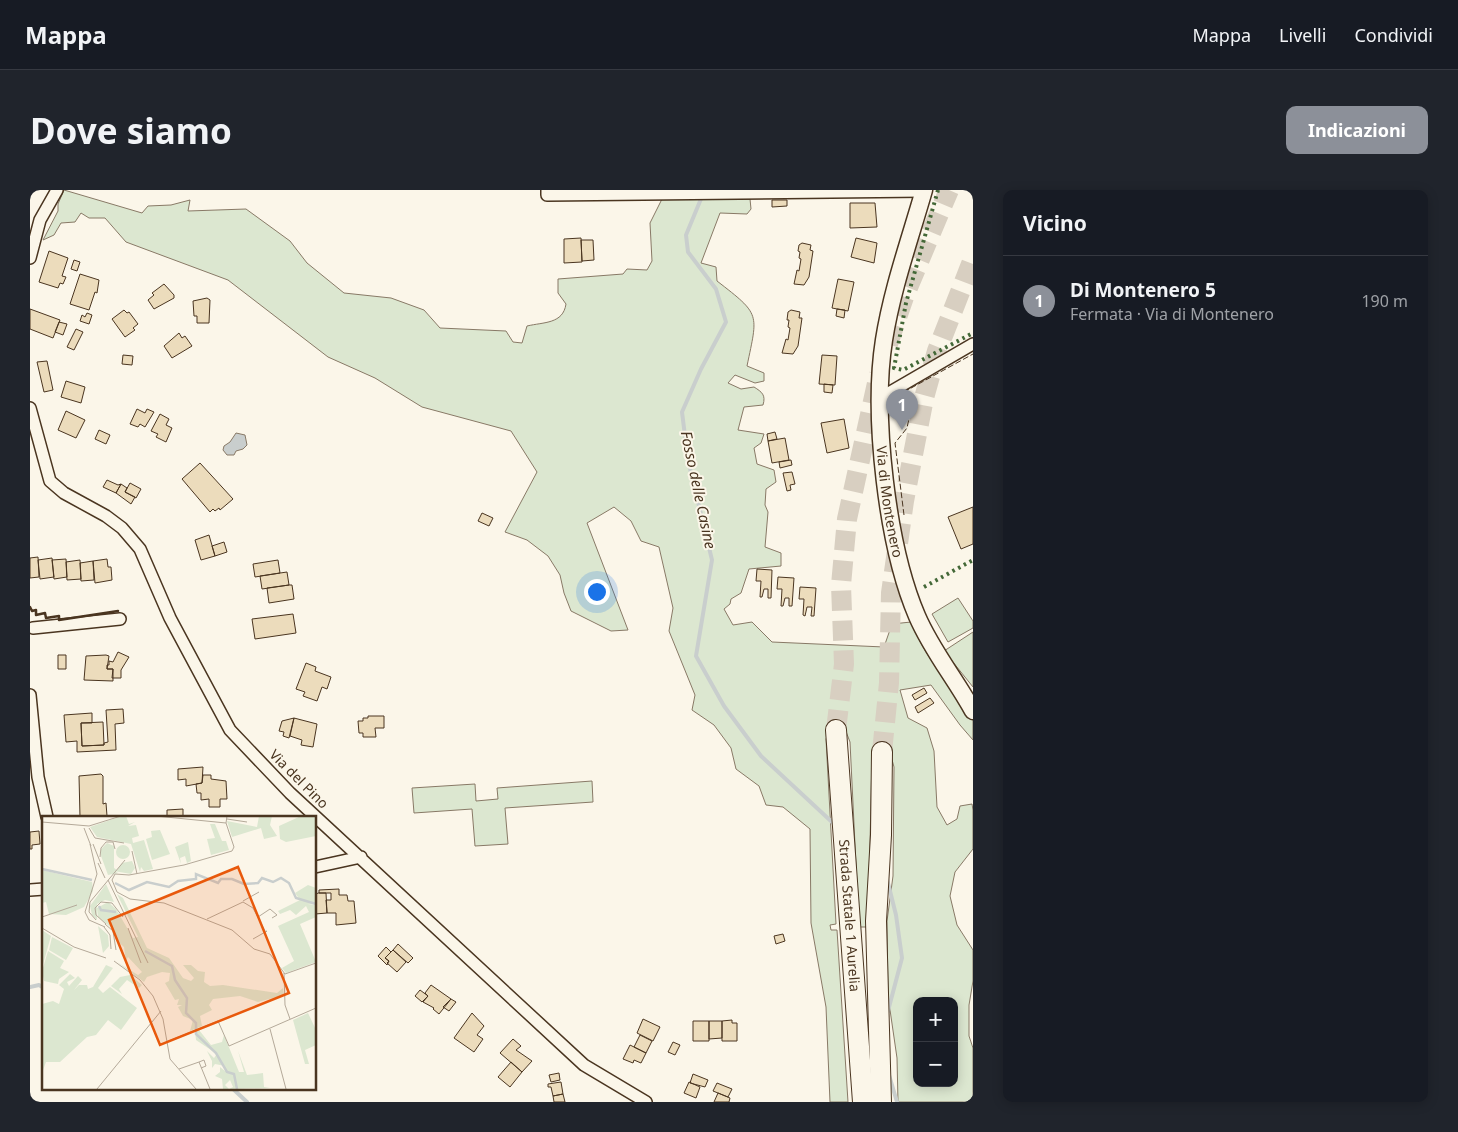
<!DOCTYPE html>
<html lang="it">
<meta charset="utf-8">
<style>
body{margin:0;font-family:"Noto Sans",sans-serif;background:#20242c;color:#f1f3f6}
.controls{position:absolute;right:15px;bottom:15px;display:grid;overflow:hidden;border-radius:10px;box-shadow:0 2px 12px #0003}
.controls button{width:45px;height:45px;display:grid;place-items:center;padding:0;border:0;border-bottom:1px solid #363941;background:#171b24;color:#f1f3f6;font:25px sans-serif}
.you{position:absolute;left:566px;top:401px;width:18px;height:18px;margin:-12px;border:4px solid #fff;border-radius:50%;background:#1a73e8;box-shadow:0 0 0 8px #1a73e833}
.badge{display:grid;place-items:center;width:32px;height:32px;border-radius:50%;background:#8c9099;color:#fff;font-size:16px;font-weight:700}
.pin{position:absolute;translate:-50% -41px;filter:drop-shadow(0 1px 2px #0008)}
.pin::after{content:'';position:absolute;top:26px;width:18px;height:15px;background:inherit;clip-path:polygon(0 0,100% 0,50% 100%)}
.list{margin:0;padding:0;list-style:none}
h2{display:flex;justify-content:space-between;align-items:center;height:65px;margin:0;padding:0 20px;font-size:21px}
h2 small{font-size:16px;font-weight:400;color:#9ea1a6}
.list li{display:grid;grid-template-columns:32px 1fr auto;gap:15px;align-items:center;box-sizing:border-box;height:90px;padding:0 20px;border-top:1px solid #363941}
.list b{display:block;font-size:19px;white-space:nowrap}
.list p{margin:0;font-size:16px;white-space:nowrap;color:#9ea1a6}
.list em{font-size:16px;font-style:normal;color:#9ea1a6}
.map{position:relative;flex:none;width:943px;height:912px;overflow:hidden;border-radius:10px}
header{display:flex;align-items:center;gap:30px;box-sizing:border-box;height:70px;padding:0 25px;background:#171b24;border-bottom:1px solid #363941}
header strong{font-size:24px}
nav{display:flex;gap:28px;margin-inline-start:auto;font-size:18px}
.intro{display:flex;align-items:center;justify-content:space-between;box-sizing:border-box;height:120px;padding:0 30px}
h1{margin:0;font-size:35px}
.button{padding:12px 22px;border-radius:10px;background:#8c9099;color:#fff;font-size:18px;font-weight:700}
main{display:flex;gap:30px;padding:0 30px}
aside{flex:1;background:#171b24;border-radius:10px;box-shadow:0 2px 12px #0003}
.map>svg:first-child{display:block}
</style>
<header>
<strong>Mappa</strong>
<nav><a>Mappa</a><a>Livelli</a><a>Condividi</a></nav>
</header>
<div class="intro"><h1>Dove siamo</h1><a class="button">Indicazioni</a></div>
<main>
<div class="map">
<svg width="943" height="912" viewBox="0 0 943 912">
<rect width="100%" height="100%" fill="#fbf6e9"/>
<path fill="#dce7d0" stroke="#887966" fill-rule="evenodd" d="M34 0 112 23 118 16 141 15 160 10 158 21 216 19 260 51 277 73 314 103 361 108 394 120 410 138 476 141 483 152 492 153 497 136C514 132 533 134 536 114L528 103V89L593 84 597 79 617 80 622 71 620 33 632 9H720L721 19 717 24 690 23 671 73 686 77 687 91C731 125 728 123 717 176L734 183V191L725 193 705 185 698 193 711 199 724 197C732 202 736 205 733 215L714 217 708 240 734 244 731 253 724 258 727 274 744 280 746 292 736 299 735 315 738 322 735 357 751 363V376L719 379 711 403 701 409 700 414 694 419 703 435 722 432 742 452 854 457 862 434 881 432C896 470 919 493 943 525V550L930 535 901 495 870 500 878 528 897 538 904 561 907 617 917 635 927 629 930 616 942 614 943 620V659L925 682 920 706 927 735 943 760V791L939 815V846L943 858V912H868L867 868 858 806 857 731 863 686 864 577 861 566 846 560 842 568 838 737H829L820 552 815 539 800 540 796 549 806 734 800 735 801 740H807L818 912H800L796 817 781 733 780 639 753 617 736 615 729 596 706 579 701 558 684 535 662 520 665 505 639 441 643 418 629 357 611 351 601 331 584 317 557 333 598 440 581 441 541 421 534 403 530 385 518 366 497 350 475 342 507 282 481 241 392 217 345 188 298 167 198 90 96 52 75 28H59L51 23 45 32 31 33 24 45 13 50 28 21V14ZM887 811H924V893H887Z
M928 408 943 431V438L918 452 902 424Z
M943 442V497L914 461Z
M562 591 563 612 475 618 478 654 445 656 442 619 384 623 382 598 445 594 446 611 468 609 467 598Z"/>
<path fill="#c9cecd" stroke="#887966" d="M206 243 215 245 217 255 213 259 206 261 204 265H197L193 260 194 256 200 252Z"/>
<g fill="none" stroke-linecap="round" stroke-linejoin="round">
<path stroke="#c9cecd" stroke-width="4" d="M673 4 656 45 658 62 686 99 696 132 671 179 652 222 658 270 682 370 666 466 694 516 731 566 803 633
M857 689 866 725 872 768 858 821
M0 797 9 795 14 798
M859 885 867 912
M202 898 217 912"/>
</g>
<path fill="#ecdcbc" stroke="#4a3520" d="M742 10H757V16L742 17Z
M820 13H845L847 37 820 38Z
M551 48 552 72 534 73V49Z
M826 48 847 53 844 73 821 67Z
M551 50H563L564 70 552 71Z
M772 53 781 55 780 60 783 61 779 87 774 95 764 94 767 80 769 81 771 69 769 68 770 62 768 61 769 55Z
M19 61 38 68 32 86 36 87 33 94 30 93 28 98 9 92Z
M44 70 50 72 47 81 41 79Z
M50 84 69 90 67 103 65 102 59 120 40 114Z
M808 89 824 92 818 121 802 118Z
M134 94 144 105V108L124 119 118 110 124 105 122 103Z
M177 108 180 110 179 133H167V126H164L163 111Z
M0 119 30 130 23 148 0 139Z
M807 119 815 120 814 128 806 126Z
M94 120 97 123 99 122 108 134 103 138 105 140 95 147 82 129Z
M761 120 770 122 769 128H772L768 156 763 164 752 163 756 149 758 150 760 138 758 137 759 130H757L758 122Z
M57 123 62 125 59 134 50 131 52 125 55 127Z
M29 132 37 134 33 145 25 142Z
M46 139 53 142 44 160 37 157Z
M149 143 152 148 155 146 162 156 142 168 134 156Z
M93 165 103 166 102 175 92 174Z
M792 165 807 166 805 195 789 194Z
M17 171 23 200 14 202 7 172Z
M36 191 55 197 51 213 31 207Z
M794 194 803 195 802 203 794 202Z
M107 219 115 223 117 219 124 222 115 237 110 234 108 237 100 234Z
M36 221 55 230 46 248 28 240Z
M130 224 139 229 136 235 142 238 136 252 126 247 128 244 121 241Z
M814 229 819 258 797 263 791 233Z
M69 240 80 245 76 254 65 249Z
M745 242 747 249 738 251 737 244Z
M755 248 759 270 742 273 738 251Z
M761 270 762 275 750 278 749 272Z
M170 273 203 309 190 320 189 318 185 321 183 319 180 322 152 289Z
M762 282 765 294 760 295 761 300 757 301 753 283Z
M77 290 88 295 91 294 86 303 73 297Z
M100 293 111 299 106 308 95 302Z
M91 294 97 298 95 302 105 307 101 314 86 303Z
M943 317V354L931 359 918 327Z
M452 323 463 328 459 336 448 331Z
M179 345 185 366 171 370 165 350Z
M194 352 197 362 185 366 182 356Z
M8 367 9 387 0 388V368Z
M22 368 24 387 10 389 8 370Z
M36 369 37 387 24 389 22 370Z
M77 369 78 377H81L82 390 65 393 63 371Z
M50 370 51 389 37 390 36 372Z
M248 370 250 383 225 387 223 374Z
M63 371 64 390 51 391 50 373Z
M727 379 742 380 741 408H738V399H734L732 407H730L731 391H726Z
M257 382 259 395 232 399 230 386Z
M748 387 764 388 762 416H759V408H755L753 416H751L752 399H747Z
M259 395H262L264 409 239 413 237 398Z
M770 397 786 398 784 426H781L782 417H777L775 426 773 425 774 409H769Z
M263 424 266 443 225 449 222 429Z
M88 462 99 467 91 480V488H82L83 479H77V475H79V471L83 472Z
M28 465H36V479H28Z
M76 465 79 466 77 479H83V491L54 490 56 466Z
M276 473 286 477 285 481 301 487 297 499 292 497 287 511 273 506 275 502 266 499Z
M894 498 897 503 885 510 882 505Z
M900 508 904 513 888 523 885 517Z
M93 519 94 533 85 534 86 560 47 562V551L36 552 34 525 62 523V533H51L52 556 74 555V553L78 552 76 520Z
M338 526H354V538H345L346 547H333V543H329L328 531H333V528H338Z
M264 528 259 548 253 546 254 542 249 541 252 531Z
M264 528 287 534 283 557 271 555 272 550 260 546Z
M73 532 74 555 52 556 51 533Z
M173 577 172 593 156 596V589L148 590V579Z
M71 584 73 586V614L76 613 77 626 50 627 49 586Z
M173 585H181V589L196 591 197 609H190V617H179V609L171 610V603H167L166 594 172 593Z
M153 619V627H137V620Z
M9 641 10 654 2 655V659H0V642Z
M309 699V705H317L318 711H324L326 733 306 735V723H297L296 710H301V703H289V700Z
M288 703H296L297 723 285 724V705Z
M753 744 755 751 746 754 744 746Z
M368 754 383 768 378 773 363 760Z
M356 757 361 762 355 768 359 771 357 775 348 766Z
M363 760 376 772 367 782 357 773 359 771 355 768Z
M401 795 421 809 409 824 403 819 404 818 393 812 398 806 395 803Z
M390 800 398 806 392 812 385 806Z
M421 809 426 812 419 821 413 817Z
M442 823 454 836 447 845 453 849 444 862 424 848Z
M613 829 630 837 623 851 607 843Z
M702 830V833H707V851H692V831Z
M663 831H679V851H663Z
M679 831H692V848L679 849Z
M610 845 622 851 616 863 604 857Z
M483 849 491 856 486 860 502 871 492 882 470 863Z
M643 852 650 855 645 865 638 862Z
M600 855 616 863 611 873 604 870 603 873 593 869Z
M481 872 492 882 480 897 468 887Z
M529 883 530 890 521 892 519 885Z
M663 884 678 890 675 897 660 893Z
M531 892 533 904 523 906 521 897H518V894Z
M659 892 670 897 666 908 654 903Z
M687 893 702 899 698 907 683 901Z
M688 903 700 908 699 912H684Z
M533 904 535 912H524L523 906Z"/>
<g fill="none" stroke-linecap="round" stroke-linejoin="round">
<path stroke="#d8cfc1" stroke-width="20" stroke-dasharray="20 10" stroke-linecap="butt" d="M858 154 874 107 919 0
M806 540 814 474 811 395 817 329 849 184
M852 562 859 493 861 403 874 311 894 208 907 161 943 69"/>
<defs>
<path id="street" d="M517 0V5L894 1
M0 68 10 30 27 0
M850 208 943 154
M0 218 20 291 34 303 76 326 92 338 110 359 140 428 200 540 260 603 554 875 616 912
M3 438 90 429
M0 505 8 587 17 627
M285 677 331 667
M0 700 14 699"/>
<g id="secondary">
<path id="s1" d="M894 0C880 49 862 99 854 150 842 226 857 356 887 426 902 461 925 488 943 521"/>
</g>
<g id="highway">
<path id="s2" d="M806 540 833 912"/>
<path d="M851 912 846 731 851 645 852 562"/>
</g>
</defs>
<use href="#street" stroke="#4a3520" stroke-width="14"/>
<use href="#secondary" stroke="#4a3520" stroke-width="19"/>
<use href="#highway" stroke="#4a3520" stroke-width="22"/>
<use href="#street" stroke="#fbf6e9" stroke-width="11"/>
<use href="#secondary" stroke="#fbf6e9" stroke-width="16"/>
<use href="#highway" stroke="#fbf6e9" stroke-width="20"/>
<path stroke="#436837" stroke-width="4" stroke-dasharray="2.5 4" stroke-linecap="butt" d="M908 0 876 113 864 178 873 180 943 143
M894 397 943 370"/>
<path stroke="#4a3520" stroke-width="1" stroke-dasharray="6 2.5" stroke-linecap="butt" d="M874 325 865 253 877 238 881 219 873 212 863 208 943 164"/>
<path stroke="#4a3520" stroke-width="2.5" d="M0 417 2 421 6 420V425L15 423 16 428 29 426V430L88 421"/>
</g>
<g text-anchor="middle" stroke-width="4" stroke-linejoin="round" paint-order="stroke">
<g font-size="14" fill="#4a3520" stroke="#fbf6e9">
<text dy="5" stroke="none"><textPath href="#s1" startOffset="318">Via di Montenero</textPath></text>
<text transform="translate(269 589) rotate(45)" y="5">Via del Pino</text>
<text dy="5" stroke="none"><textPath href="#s2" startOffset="186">Strada Statale 1 Aurelia</textPath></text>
</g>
<g font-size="15" font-style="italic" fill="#4a3520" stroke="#fbf6e9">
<text transform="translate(668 300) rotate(78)" y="5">Fosso delle Casine</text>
</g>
</g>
<g transform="translate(12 626)">
<rect width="274" height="274" fill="#fbf6e9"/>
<path d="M80 0H84L87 8 93 6 86 10 94 9 97 20 90 22 91 27 102 24 111 53 102 55 99 51 98 56 89 28 55 21 48 11ZM217 0H230L228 9 235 20 222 23 219 12 190 21 185 5 215 11ZM259 0H274V20L244 26 238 23 237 10ZM168 8H173L180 25H184L187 34 169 39 165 23 173 22ZM118 14 128 38 110 44 104 23 110 21 109 15ZM146 26 149 45 145 47 143 40 138 42 139 48 133 31ZM65 27 72 30V52L75 54 80 47 90 45 93 52 89 58 72 55 76 57 66 59 59 40V33ZM74 36a7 7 0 1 1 14 0a7 7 0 1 1-14 0ZM0 54 50 66 51 75 42 91 24 99 7 98 4 86 0 87ZM64 68 72 86 63 84 55 88V104L50 99 48 90ZM266 69 274 72V87L266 88 274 89V101L258 108 274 146 244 157 240 152 252 145 236 110 267 96 264 90 254 99 248 94 238 98 236 95 258 84 253 77ZM75 78 81 82 105 132 127 142 141 162 149 165 152 162 141 149H149L156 155 163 156 162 166 168 170 181 169 235 177 241 172 242 179 216 186 198 180 171 183 167 189 170 194 158 200 160 210 148 215 151 204 141 200 136 191 140 189H135L137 183 133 184 123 167 127 165 128 157 120 156 105 161 102 166 75 146 96 159 100 156 86 141 84 145 82 131 74 124 71 113 56 101 55 92 66 86 74 93 91 122 96 121ZM56 110 66 119 67 130 61 137ZM0 114 9 120 0 152ZM10 121 31 132 24 144 7 134ZM6 135 22 145 18 152 27 156 17 163 16 168 2 165 0 155ZM64 149 71 152 56 172 61 177 68 171 95 192 79 214 66 204 54 219 45 221 18 246H4L0 257V188L11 185 17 188 22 173 17 169 28 158 33 162 25 166 27 170 36 160 40 164 32 174 37 169H45L46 173 51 171ZM88 159 100 169 97 172 85 164 77 173 80 178 69 170 78 161ZM266 197 274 214V229L263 234 267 248H263L251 204ZM157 214 169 229 180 226 182 219 197 256H202L196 235 205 259 221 257 222 271 228 272 187 273 191 271 188 264 183 269 187 273H181L180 263 173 260 178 256V251L183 255V250L173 248 170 252V245L165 235 172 242 175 238 154 224 153 215Z" fill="#dce7d0"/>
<path fill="none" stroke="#c9cecd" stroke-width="2.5" d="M0 53 50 64M73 67 87 74 105 66 127 71 136 65 154 63V58L176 67 179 63H190L202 68 216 67 220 62 231 66 239 62 247 67 254 82 274 88M57 90 59 94 74 96M103 135 130 150 133 164 145 182 144 197 154 207V218L174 237 185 256 192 258 195 273"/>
<path fill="none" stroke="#b4a999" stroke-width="1" d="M114 0 184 7M185 0 184 7 192 31 190 35 142 49 87 59 73 58 70 64 75 76 88 83 122 87 190 114 212 133 228 138 243 158 274 147M185 3 205 6M0 6 47 10 79 0M42 12 49 30M47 12 53 22 82 27M48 28 55 58 43 96 47 104 63 111M51 28 59 48M90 35 95 58M58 41 59 32 64 26H71L73 33M56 47 63 62M66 64 106 147M201 85 217 76M0 101 35 89M216 101 228 93 235 99 230 102M165 103 201 86 211 92 223 115M54 104 47 96 48 86 83 44M63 108 71 115 74 134M64 108 54 99 53 92 59 86 70 87 81 101M62 111 68 119 69 133M0 112 32 131 64 142M86 112 99 147M211 123 225 115 222 117M72 145 98 164 111 180 121 203 128 243 154 273M242 157 243 189 248 203M228 213 244 273M124 226 176 205 187 230 274 192M157 246 162 244 164 250 159 252M137 253 157 246 168 273M55 273 119 195"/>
<path fill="#e8590c" fill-opacity="0.15" stroke="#e8590c" stroke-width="2.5" d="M196 51 247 177 118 229 67 104Z"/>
<rect width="274" height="274" fill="none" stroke="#4a3520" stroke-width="2.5"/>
</g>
</svg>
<div class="controls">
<button>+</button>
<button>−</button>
</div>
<div class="you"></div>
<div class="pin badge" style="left:872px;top:240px">1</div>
</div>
<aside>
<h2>Vicino<small></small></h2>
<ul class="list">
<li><span class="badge">1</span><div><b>Di Montenero 5</b><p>Fermata · Via di Montenero</p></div><em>190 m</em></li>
</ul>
</aside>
</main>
